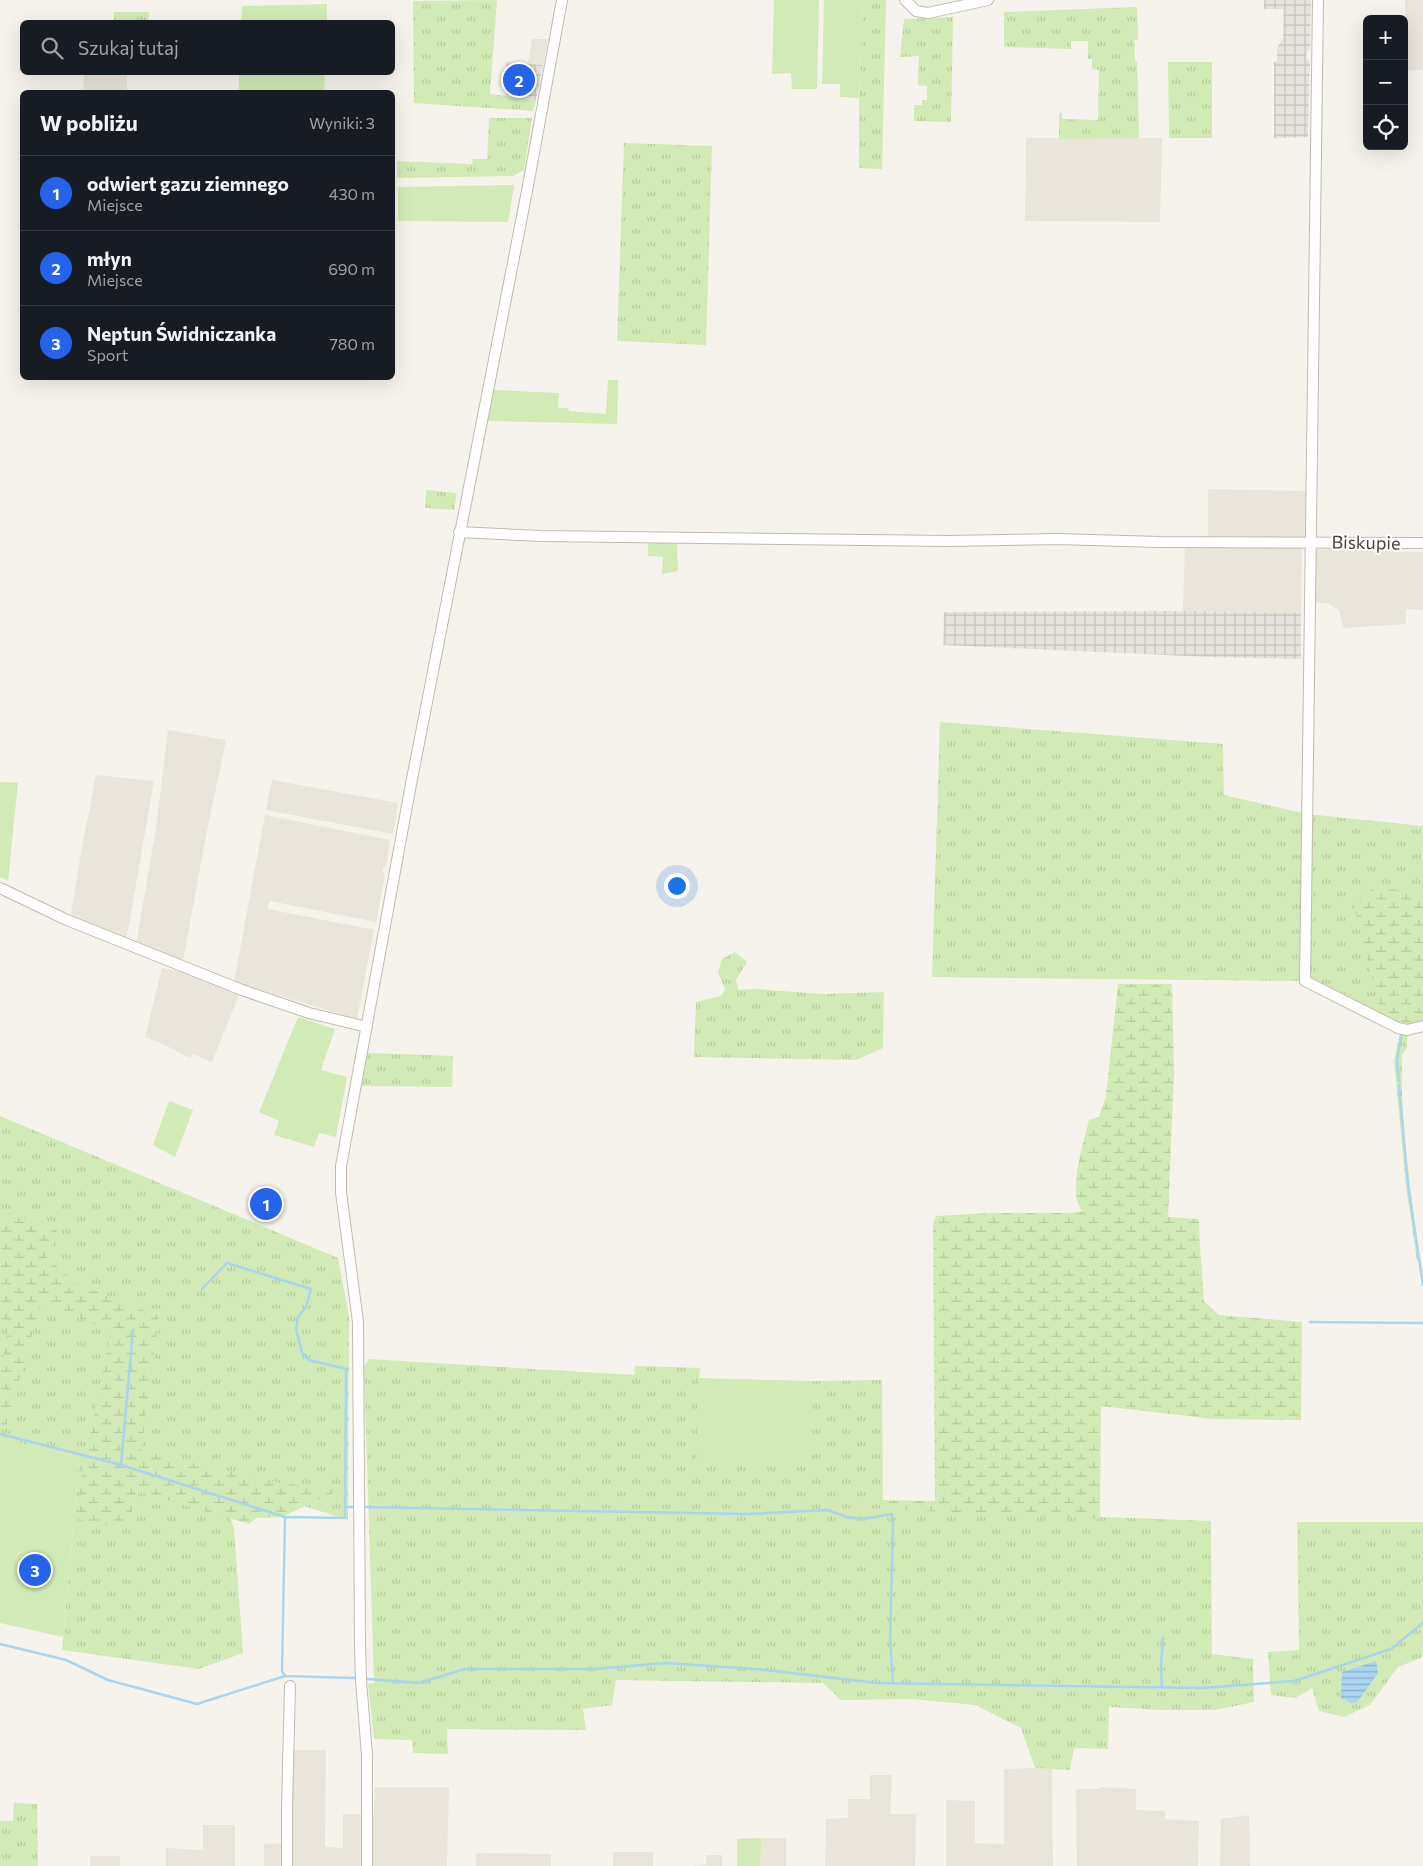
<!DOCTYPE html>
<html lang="pl">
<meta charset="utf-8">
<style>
body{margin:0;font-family:Commissioner,sans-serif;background:#242831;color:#f1f3f6}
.controls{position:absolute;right:15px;top:15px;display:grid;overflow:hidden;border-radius:8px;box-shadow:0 5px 20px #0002}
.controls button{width:45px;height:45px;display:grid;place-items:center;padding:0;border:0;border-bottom:1px solid #363941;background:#171b24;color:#f1f3f6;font:25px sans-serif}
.you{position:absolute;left:676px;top:885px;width:18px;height:18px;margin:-12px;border:4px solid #fff;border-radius:50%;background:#1a73e8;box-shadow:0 0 0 8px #1a73e833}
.badge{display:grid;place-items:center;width:32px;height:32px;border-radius:50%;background:#2563eb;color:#fff;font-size:16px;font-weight:700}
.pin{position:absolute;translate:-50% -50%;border:2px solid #fff;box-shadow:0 1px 5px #0006}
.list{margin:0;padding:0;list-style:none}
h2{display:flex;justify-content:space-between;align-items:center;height:65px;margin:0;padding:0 20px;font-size:21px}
h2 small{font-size:16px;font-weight:400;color:#9ea1a6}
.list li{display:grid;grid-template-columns:32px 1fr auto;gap:15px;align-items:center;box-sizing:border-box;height:75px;padding:0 20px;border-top:1px solid #363941}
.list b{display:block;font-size:19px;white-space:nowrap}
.list p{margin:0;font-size:16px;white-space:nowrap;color:#9ea1a6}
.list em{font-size:16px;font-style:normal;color:#9ea1a6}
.icon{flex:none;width:28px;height:28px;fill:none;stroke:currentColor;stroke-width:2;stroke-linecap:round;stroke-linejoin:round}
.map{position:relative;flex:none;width:1423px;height:1866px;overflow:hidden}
.search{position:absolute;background:#171b24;box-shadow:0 5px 20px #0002;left:20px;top:20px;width:375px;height:55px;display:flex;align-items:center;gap:12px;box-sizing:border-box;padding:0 18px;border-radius:8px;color:#9ea1a6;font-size:19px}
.panel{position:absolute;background:#171b24;box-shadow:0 5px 20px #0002;left:20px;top:90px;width:375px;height:290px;border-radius:8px}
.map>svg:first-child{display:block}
</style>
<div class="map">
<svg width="1423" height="1866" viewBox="0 0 1423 1866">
<defs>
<pattern id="industrial-grid" width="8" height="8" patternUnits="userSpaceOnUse" patternTransform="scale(1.25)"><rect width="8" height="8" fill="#e6e2dd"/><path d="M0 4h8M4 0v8" fill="none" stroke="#c7c3be"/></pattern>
<pattern id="grass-tufts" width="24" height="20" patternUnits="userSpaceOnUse" patternTransform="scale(1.25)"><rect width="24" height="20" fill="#d2eab5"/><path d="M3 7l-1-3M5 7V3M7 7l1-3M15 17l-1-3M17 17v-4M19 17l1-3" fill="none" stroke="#b6ca9c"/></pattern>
<pattern id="wetland-marsh" width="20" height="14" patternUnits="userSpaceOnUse" patternTransform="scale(1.25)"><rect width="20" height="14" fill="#d2eab5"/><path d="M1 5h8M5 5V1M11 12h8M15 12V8" fill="none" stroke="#b6ca9c"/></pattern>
<pattern id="water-rules" width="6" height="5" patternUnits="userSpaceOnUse" patternTransform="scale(1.25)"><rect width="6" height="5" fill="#a9d4f2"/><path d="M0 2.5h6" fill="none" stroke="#8caec5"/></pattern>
</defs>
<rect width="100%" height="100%" fill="#f6f3ec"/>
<path fill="#eae5da" d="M1405 0H1423V70L1405 71Z
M532 39H548L543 65 528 63Z
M84 73H127V92H83Z
M1026 138H1162L1160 222 1025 221Z
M1208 489 1306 491 1304 539H1208Z
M1185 543 1302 546 1301 613 1183 611Z
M1313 549 1423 552V610L1406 609V624L1343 628 1339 610 1326 603H1313Z
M168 730 226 740 206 836 183 961 136 944 156 828Z
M96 775 154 781 126 942 70 919 82 847Z
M272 780 398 803 393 834 266 810Z
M265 815 390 840 386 865 383 867V873L385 876 376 922 270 901 268 905V909L374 930 357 1019 234 982Z
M162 968 185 972 239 995 212 1062 193 1054 190 1058 163 1044 145 1037Z
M290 1750H326L325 1847 343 1848V1814L374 1815 375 1787H449L447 1866H264V1844L289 1843Z
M1035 1768 1052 1769 1053 1866H946V1800L975 1801V1843L1004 1844V1769Z
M870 1775H892L890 1814H916L915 1866H825L826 1819 848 1818V1799H870Z
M1100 1787 1136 1789V1810L1165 1811V1819L1199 1821 1198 1866H1077L1076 1789H1099Z
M1249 1815 1250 1866H1220L1221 1819Z
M203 1825H235V1866H166V1848L203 1850Z
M786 1838V1866H737V1839Z
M613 1852H653V1866H613Z
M476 1853 551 1854V1866H476Z
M706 1855H722V1866H691L706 1865Z
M90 1856H120V1866H90Z"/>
<path fill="url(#industrial-grid)" d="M1264 0H1311L1310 49 1307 52 1306 58 1310 61 1308 137 1274 138V62H1277V49L1283 36V9H1264Z
M506 62 543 65 536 100 506 95Z
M1183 611 1301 613V659L1209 657 943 645 944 612Z"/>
<path fill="url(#grass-tufts)" d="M497 0 490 94 536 100 533 111 414 103 413 1Z
M863 0H886L882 169 859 168V98Z
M1137 7 1138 40H1134L1135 61 1137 62 1139 138 1059 139V113H1062V119L1098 120 1099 70 1092 69V59H1088V41H1071V49L1004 47V12Z
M114 12H149L148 22H114Z
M953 17 951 122 914 121V105H922V100H927V86L918 85 919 56 900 57 904 19Z
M1168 62H1212V138H1169Z
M489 118H532L524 170 513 176 397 178V161L472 164 473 159H487Z
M624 143 712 146 706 345 617 341Z
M426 490 457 493 454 510 425 508Z
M940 722 1223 744 1224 795 1307 814 1423 826V1026L1407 1030 1304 981 932 977Z
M735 952 747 962 736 980 738 990 756 989 822 994 884 992 883 1048 856 1060 694 1057 696 1002 721 996 725 989 718 972 722 959Z
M1400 1033H1407V1048L1402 1055C1400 1124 1411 1192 1420 1261H1417L1406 1187 1394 1061Z
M367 1053 453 1056 452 1087 362 1086Z
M0 1116 338 1258 349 1316 348 1520 215 1478 234 1528 243 1653 199 1669 62 1650 79 1461 71 1455 0 1439Z
M369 1359 634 1375 635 1366 700 1368 699 1378 810 1464 813 1381 882 1380 883 1509 1211 1521 1212 1654 1253 1659 1254 1702 1215 1710H1162L1109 1707 1108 1749 1074 1748 1070 1770 1035 1768 1021 1728 975 1705 910 1699 841 1700 823 1683 616 1680 612 1705 583 1709 586 1730 447 1729 448 1754 413 1753 412 1740 374 1739 368 1684 374 1683 364 1366Z
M1297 1522H1423V1657L1398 1667 1370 1705 1344 1717 1319 1711 1312 1688 1295 1698 1271 1695 1268 1652 1299 1650Z
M14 1803 37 1804 38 1866H0V1821H13Z"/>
<path fill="url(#wetland-marsh)" d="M1378 885 1413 894 1423 891V1026L1407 1030 1381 1020C1375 980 1361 942 1354 903Z
M1118 984H1172L1174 1073 1168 1217 1199 1219 1200 1246 1204 1301 1219 1315 1302 1322 1301 1420 1213 1419 1101 1406 1100 1519 883 1509V1500L935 1501 933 1225 936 1216 991 1213H1070L1083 1211C1066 1197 1084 1140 1089 1120L1099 1117 1106 1096Z
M10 1213 57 1230 47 1258 78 1284 159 1316 141 1451 280 1483 339 1490 282 1517 256 1518 249 1524 139 1492 125 1530 74 1518 111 1331 41 1302 6 1427 0 1425V1375L8 1328 0 1321V1223Z"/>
<path fill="#d2eab5" d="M774 0H819L817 89H792L791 73 772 74Z
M824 0H863L859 98 840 97V84H822Z
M327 4V22H241L242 6Z
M239 73H325L324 92H239Z
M514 185 508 222 398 221V187Z
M608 380H618L617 424 487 421 492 390 559 393 558 408H568L569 411 606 414Z
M648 543H677L678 571 662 574 663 557 648 556Z
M0 782 18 783 8 881 0 877Z
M298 1017 335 1029 321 1070 347 1077 336 1137 319 1133 314 1147 274 1135 279 1121 259 1112Z
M169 1101 193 1110 175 1157 153 1145Z
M699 1378 813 1381 811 1464 696 1461Z
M0 1439 71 1455 79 1461 63 1637 0 1623Z
M761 1838 760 1866H737V1839Z"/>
<path fill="url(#water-rules)" d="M1376 1661 1378 1673 1358 1701 1352 1703 1341 1698 1342 1672Z"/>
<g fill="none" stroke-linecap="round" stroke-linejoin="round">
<path stroke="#a9d4f2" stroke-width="2.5" d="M1399 1081 1397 1060 1402 1032
M1399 1085 1408 1185 1423 1285
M1310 1322 1423 1323
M0 1434 121 1465 285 1517 345 1518 346 1369 309 1360 302 1353 296 1329 298 1317 306 1307 311 1289 227 1263 202 1289
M121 1465 133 1330
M345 1507H356
M362 1507 748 1514 828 1510 846 1517 863 1519 892 1514 893 1524 890 1640 893 1683
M0 1644 66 1660 108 1680 197 1704 285 1676 282 1671 285 1517
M285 1676 355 1678
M368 1679 419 1683 465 1669H594L666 1663 766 1670 877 1683 1202 1688 1294 1681 1391 1649 1423 1623
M1162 1687 1161 1666 1163 1638"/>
<defs>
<path id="street" d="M905 0 916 11 928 13 988 0
M1318 0 1305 981 1398 1028 1407 1030 1423 1026
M459 532 541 536 949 541 1057 539 1159 542 1423 543
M0 888 67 920 242 990 309 1013 367 1027
M287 1866V1808L290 1686
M367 1866V1755L361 1681 360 1645 358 1322 341 1192V1166L411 784 527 191 562 0"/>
</defs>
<use href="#street" stroke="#c2bbae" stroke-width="12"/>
<use href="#street" stroke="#fff" stroke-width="10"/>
</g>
<g text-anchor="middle" stroke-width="4" stroke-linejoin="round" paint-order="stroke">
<g font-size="18" fill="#4b4439" stroke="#fff">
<text transform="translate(1366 543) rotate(1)" y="6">Biskupie</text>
</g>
</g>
</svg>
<div class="controls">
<button>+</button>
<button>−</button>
<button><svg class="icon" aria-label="locate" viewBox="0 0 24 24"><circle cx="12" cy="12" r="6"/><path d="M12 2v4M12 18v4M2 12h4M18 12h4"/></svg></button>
</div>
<div class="you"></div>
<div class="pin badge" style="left:266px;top:1204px">1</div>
<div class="pin badge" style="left:519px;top:80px">2</div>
<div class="pin badge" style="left:35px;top:1570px">3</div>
<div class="search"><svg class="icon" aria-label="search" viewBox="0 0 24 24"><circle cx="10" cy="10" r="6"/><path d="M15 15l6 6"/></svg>Szukaj tutaj</div>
<section class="panel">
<h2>W pobliżu<small>Wyniki: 3</small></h2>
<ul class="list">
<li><span class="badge">1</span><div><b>odwiert gazu ziemnego</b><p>Miejsce</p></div><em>430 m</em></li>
<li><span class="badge">2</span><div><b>młyn</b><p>Miejsce</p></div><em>690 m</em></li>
<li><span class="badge">3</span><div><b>Neptun Świdniczanka</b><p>Sport</p></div><em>780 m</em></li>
</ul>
</section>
</div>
